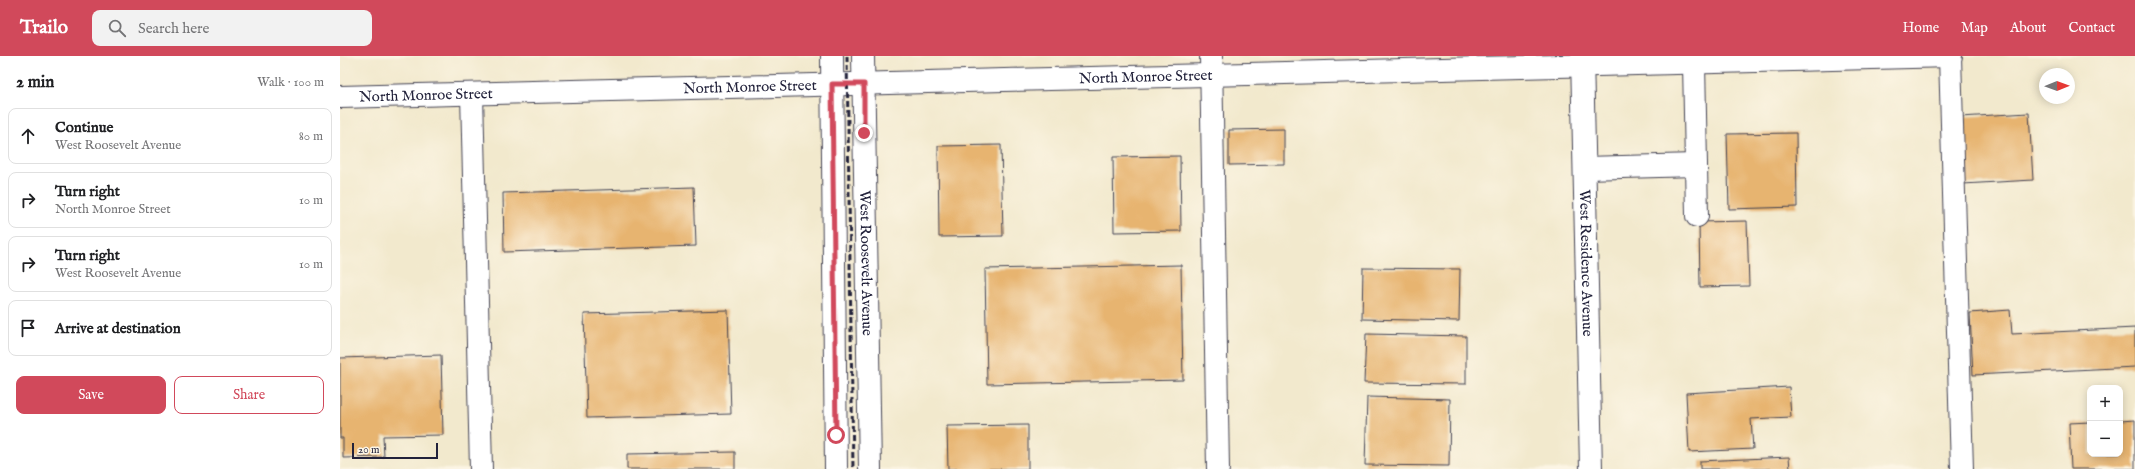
<!DOCTYPE html>
<meta charset="utf-8">
<style>
body{margin:0;font-family:"IM FELL English",serif;background:#f2f2f2;color:#202124}
.controls{position:absolute;right:12px;bottom:12px;display:grid;overflow:hidden;border-radius:8px;box-shadow:0 2px 10px #0003}
.controls button{width:36px;height:36px;display:grid;place-items:center;padding:0;border:0;border-bottom:1px solid #e0e0e0;background:#fff;color:#202124;font:20px sans-serif}
.compass{position:absolute;left:1699px;top:12px;width:36px;height:36px;border-radius:50%;background:#fff;box-shadow:0 2px 10px #0003;rotate:89deg}
.scale{position:absolute;left:12px;bottom:10px;width:86px;box-sizing:border-box;padding-left:4px;border:2px solid #22223b;border-top:0;font-size:11px;line-height:14px;white-space:nowrap;color:#22223b;-webkit-text-stroke:3px #fcf5e5;paint-order:stroke}
.stop{position:absolute;width:12px;height:12px;margin:-9px;border:3px solid #d1495b;border-radius:50%;background:#fff}
.stop.end{background:#d1495b;border-color:#fff;box-shadow:0 1px 4px #0008}
.list{margin:0;padding:0;list-style:none}
h2{display:flex;justify-content:space-between;align-items:center;height:52px;margin:0;padding:0 16px;font-size:17px}
h2 small{font-size:13px;font-weight:400;color:#757577}
.list li{display:grid;grid-template-columns:26px 1fr auto;gap:12px;align-items:center;box-sizing:border-box;height:56px;margin:0 8px 8px;padding:0 8px;border:1px solid #e0e0e0;border-radius:8px}
.list b{display:block;font-size:15px;white-space:nowrap}
.list p{margin:0;font-size:13px;white-space:nowrap;color:#757577}
.list em{font-size:13px;font-style:normal;color:#757577}
.actions{display:flex;gap:8px;padding:12px 16px}
.actions a{flex:1;padding:9px 0;border:1px solid #d1495b;border-radius:8px;text-align:center;font-size:14px;color:#d1495b}
.actions .main{background:#d1495b;color:#fff}
.icon{flex:none;width:22px;height:22px;fill:none;stroke:currentColor;stroke-width:2;stroke-linecap:round;stroke-linejoin:round}
.map{position:relative;flex:none;width:1795px;height:413px;overflow:hidden}
header{display:flex;align-items:center;gap:24px;box-sizing:border-box;height:56px;padding:0 20px;background:#d1495b;color:#fff}
header strong{font-size:19px}
nav{display:flex;gap:22px;margin-inline-start:auto;font-size:14px}
.search{width:280px;height:36px;background:#f2f2f2;display:flex;align-items:center;gap:10px;box-sizing:border-box;padding:0 14px;border-radius:8px;color:#757577;font-size:15px}
main{display:flex}
aside{flex:1;background:#fff}
.map>svg:first-child{display:block}
</style>
<header>
<strong>Trailo</strong>
<div class="search"><svg class="icon" aria-label="search" viewBox="0 0 24 24"><circle cx="10" cy="10" r="6"/><path d="M15 15l6 6"/></svg>Search here</div>
<nav><a>Home</a><a>Map</a><a>About</a><a>Contact</a></nav>
</header>
<main>
<aside>
<h2>2 min<small>Walk · 100 m</small></h2>
<ul class="list">
<li><svg class="icon" aria-label="ahead" viewBox="0 0 24 24"><path d="M12 20V5M6 11l6-6 6 6"/></svg><div><b>Continue</b><p>West Roosevelt Avenue</p></div><em>80 m</em></li>
<li><svg class="icon" aria-label="right" viewBox="0 0 24 24"><path d="M7 20v-9h11M14 6l5 5-5 5"/></svg><div><b>Turn right</b><p>North Monroe Street</p></div><em>10 m</em></li>
<li><svg class="icon" aria-label="right" viewBox="0 0 24 24"><path d="M7 20v-9h11M14 6l5 5-5 5"/></svg><div><b>Turn right</b><p>West Roosevelt Avenue</p></div><em>10 m</em></li>
<li><svg class="icon" aria-label="arrive" viewBox="0 0 24 24"><path d="M6 21V4h12l-3 4 3 4H6"/></svg><div><b>Arrive at destination</b></div></li>
</ul>
<div class="actions"><a class="main">Save</a><a>Share</a></div>
</aside>
<div class="map">
<svg width="1795" height="413" viewBox="0 0 1795 413">
<rect width="100%" height="100%" fill="#fcf5e5"/>
<filter id="ink" filterUnits="userSpaceOnUse"><feTurbulence type="fractalNoise" baseFrequency=".025" numOctaves="2"/><feDisplacementMap in="SourceGraphic" scale="8" xChannelSelector="R" yChannelSelector="G"/><feConvolveMatrix kernelMatrix="1 2 1 2 8 2 1 2 1" color-interpolation-filters="sRGB"/></filter>
<filter id="wash" filterUnits="userSpaceOnUse"><feTurbulence type="fractalNoise" baseFrequency=".012" numOctaves="4" result="noise"/><feDisplacementMap in="SourceGraphic" scale="16" xChannelSelector="R" yChannelSelector="G"/><feGaussianBlur stdDeviation="0.9" result="paint"/><feColorMatrix in="noise" values="0 0 0 0 0 0 0 0 0 0 0 0 0 0 0 0 0 1.4 0 .05"/><feComposite in="paint" operator="in"/></filter>
<g filter="url(#wash)">
<rect width="100%" height="100%" fill="#f2e9cd"/>
<g id="blocks">
<path fill="#e7b470" d="M1689 57 1693 124 1623 128 1620 61Z
M944 73V108L889 109V74Z
M1456 77 1457 151 1389 153 1387 78Z
M661 89 663 180 599 181 598 90Z
M840 100 841 175 774 176 773 101Z
M354 131 356 190 164 196 163 137Z
M1407 165 1409 230 1360 231 1359 166Z
M841 209 843 324 647 328 645 213Z
M1023 212 1120 213 1119 265 1022 263Z
M388 254 391 358 247 362 244 258Z
M1670 254 1672 278 1795 272V311L1633 319 1630 257Z
M1026 278 1126 280V328L1024 327Z
M101 299 103 379 43 380 44 401 3 402V382H0V302Z
M1449 331 1451 361 1411 363 1413 393 1349 396 1346 337Z
M1027 341 1110 343 1109 410 1025 409Z
M1795 364V413H1731L1729 367 1750 366V398H1780V365Z
M688 369V413H608L607 370Z
M395 396V413H287V398Z
M1449 401 1450 413H1360V405Z"/>
</g>
</g>
<g filter="url(#ink)">
<use href="#blocks" fill-opacity="0" stroke="#414051" stroke-width="1"/>
<g fill="none" stroke-linecap="round" stroke-linejoin="round">
<defs>
<g id="minor">
<path d="M492 0 496 413"/>
<path id="s1" d="M523 0 530 413"/>
<path d="M871 0 878 413"/>
<path id="s2" d="M1242 0 1251 413"/>
<path d="M1610 0 1622 413"/>
<path d="M1354 7 1357 160"/>
<path d="M132 38 141 413"/>
<path d="M1245 112 1356 109"/>
</g>
<g id="major">
<path id="s3" d="M0 41 1611 0"/>
</g>
</defs>
<use href="#minor" stroke="#414051" stroke-width="24"/>
<use href="#major" stroke="#414051" stroke-width="24"/>
<use href="#minor" stroke="#fff" stroke-width="22"/>
<use href="#major" stroke="#fff" stroke-width="22"/>
<path stroke="#22223b" stroke-width="3" stroke-dasharray="6 3" stroke-linecap="butt" d="M507 0 513 413"/>
</g>
</g>
<g fill="none" stroke-linecap="round" stroke-linejoin="round" filter="url(#ink)">
<path stroke="#d1495b" stroke-width="5" d="M496 379 492 28H524V77"/>
</g>
<g text-anchor="middle" stroke-width="3" stroke-linejoin="round" paint-order="stroke">
<g font-size="15" fill="#22223b" stroke="#fcf5e5">
<text dy="5" stroke="none"><textPath href="#s3" startOffset="806">North Monroe Street</textPath></text>
<text dy="5" stroke="none"><textPath href="#s3" startOffset="410">North Monroe Street</textPath></text>
<text dy="5" stroke="none"><textPath href="#s3" startOffset="86">North Monroe Street</textPath></text>
<text dy="5" stroke="none"><textPath href="#s2" startOffset="207">West Residence Avenue</textPath></text>
<text dy="5" stroke="none"><textPath href="#s1" startOffset="207">West Roosevelt Avenue</textPath></text>
</g>
</g>
</svg>
<div class="controls">
<button>+</button>
<button>−</button>
</div>
<svg class="compass" viewBox="-18 -18 36 36"><path d="M0-13l5 13h-10z" fill="#e53935"/><path d="M0 13l5-13h-10z" fill="#757577"/></svg>
<div class="scale">20 m</div>
<div class="stop" style="left:496px;top:379px"></div>
<div class="stop end" style="left:524px;top:77px"></div>
</div>
</main>
